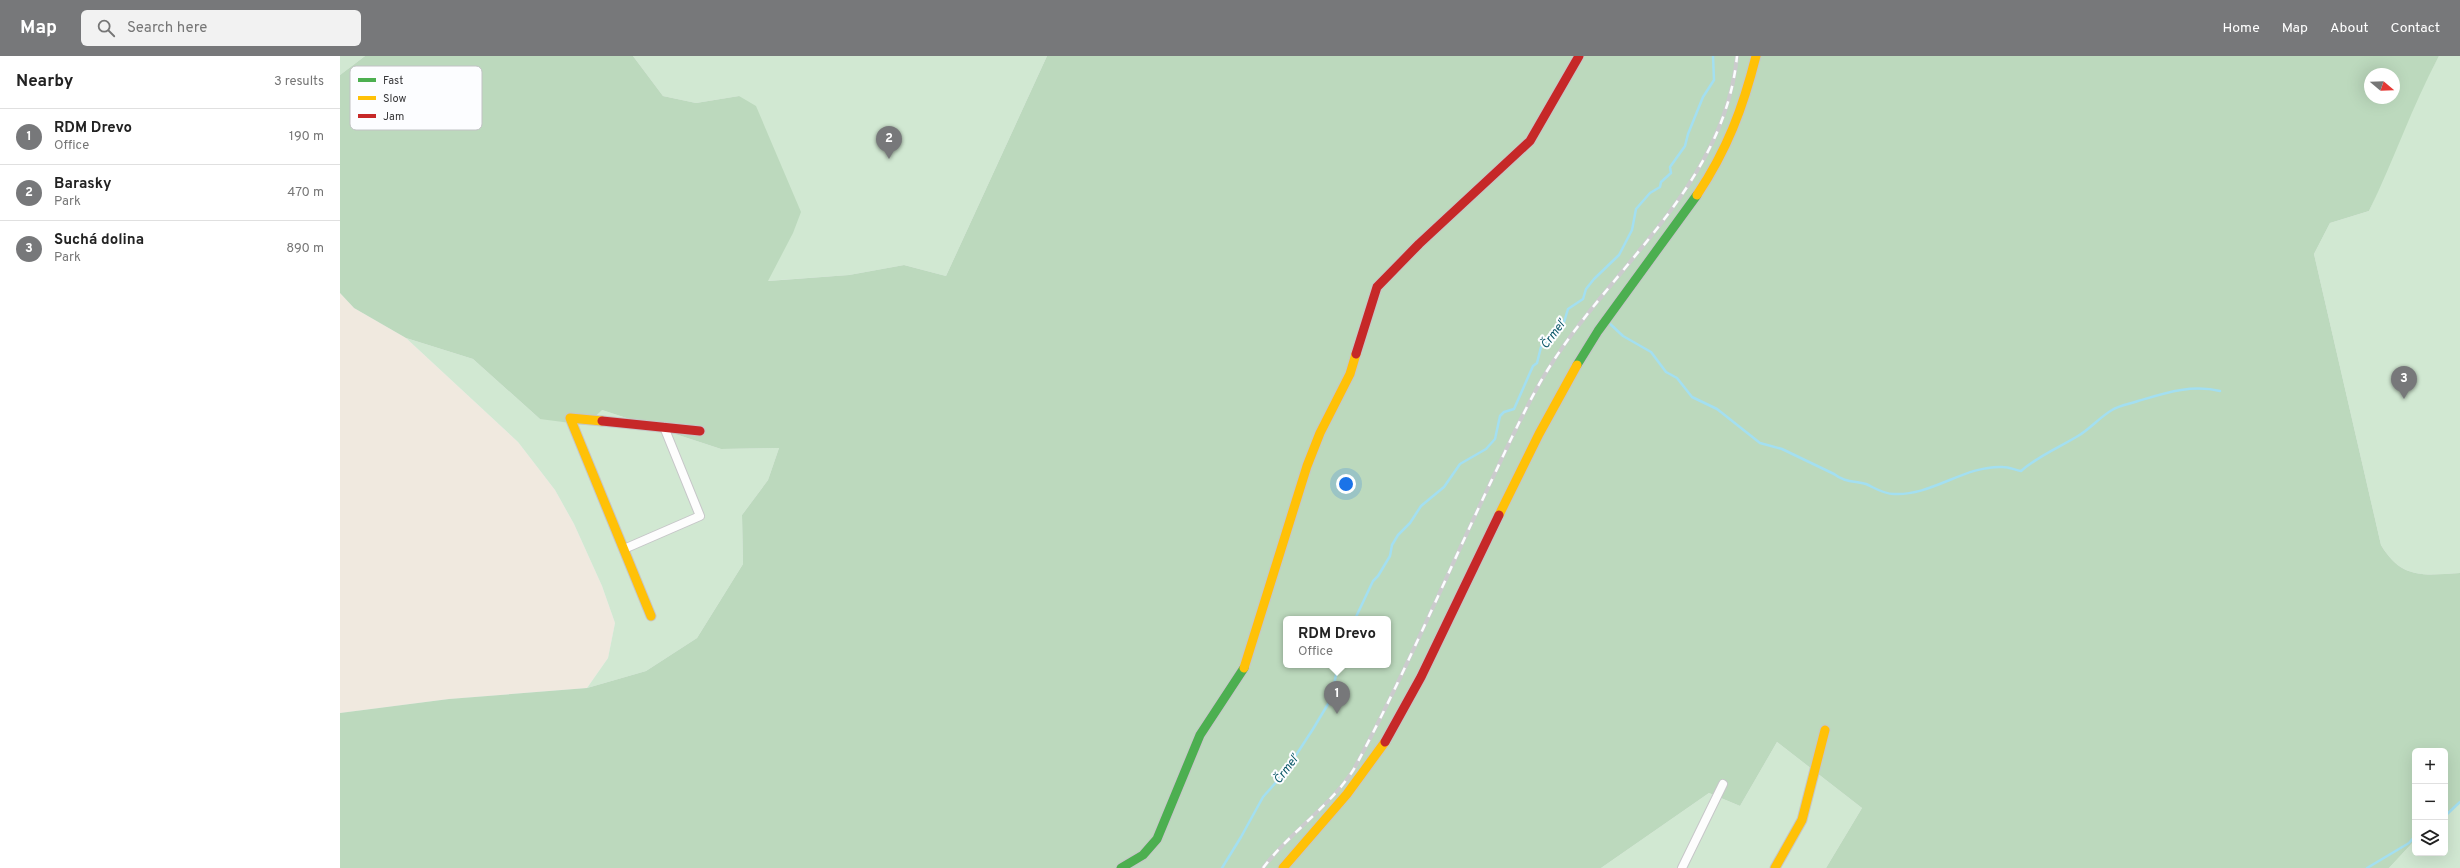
<!DOCTYPE html>
<meta charset="utf-8">
<style>
body{margin:0;font-family:Overpass,sans-serif;background:#f2f2f2;color:#222}
.controls{position:absolute;right:12px;bottom:12px;display:grid;overflow:hidden;border-radius:6px;box-shadow:0 4px 16px #0002}
.controls button{width:36px;height:36px;display:grid;place-items:center;padding:0;border:0;border-bottom:1px solid #e0e0e0;background:#fff;color:#222;font:20px sans-serif}
.compass{position:absolute;left:2024px;top:12px;width:36px;height:36px;border-radius:50%;background:#fff;box-shadow:0 4px 16px #0002;rotate:109deg}
.you{position:absolute;left:1006px;top:428px;width:14px;height:14px;margin:-10px;border:3px solid #fff;border-radius:50%;background:#1a73e8;box-shadow:0 0 0 6px #1a73e833}
.badge{display:grid;place-items:center;width:26px;height:26px;border-radius:50%;background:#77787a;color:#fff;font-size:13px;font-weight:700}
.pin{position:absolute;translate:-50% -33px;filter:drop-shadow(0 1px 2px #0008)}
.pin::after{content:'';position:absolute;top:21px;width:14px;height:12px;background:inherit;clip-path:polygon(0 0,100% 0,50% 100%)}
.popup{position:absolute;left:943px;top:560px;width:108px;height:52px;box-sizing:border-box;display:grid;place-content:center;border-radius:6px;background:#fff;filter:drop-shadow(0 1px 3px #0005);font-size:13px;white-space:nowrap;color:#767676}
.popup b{font-size:15px;color:#222}
.popup::after{content:'';position:absolute;left:50%;top:100%;margin-left:-8px;border:8px solid transparent;border-top-color:#fff}
.list{margin:0;padding:0;list-style:none}
h2{display:flex;justify-content:space-between;align-items:center;height:52px;margin:0;padding:0 16px;font-size:17px}
h2 small{font-size:13px;font-weight:400;color:#767676}
.list li{display:grid;grid-template-columns:26px 1fr auto;gap:12px;align-items:center;box-sizing:border-box;height:56px;padding:0 16px;border-top:1px solid #e0e0e0}
.list b{display:block;font-size:15px;white-space:nowrap}
.list p{margin:0;font-size:13px;white-space:nowrap;color:#767676}
.list em{font-size:13px;font-style:normal;color:#767676}
.icon{flex:none;width:22px;height:22px;fill:none;stroke:currentColor;stroke-width:2;stroke-linecap:round;stroke-linejoin:round}
.map{position:relative;flex:none;width:2120px;height:812px;overflow:hidden}
header{display:flex;align-items:center;gap:24px;box-sizing:border-box;height:56px;padding:0 20px;background:#77787a;color:#fff}
header strong{font-size:19px}
nav{display:flex;gap:22px;margin-inline-start:auto;font-size:14px}
.search{width:280px;height:36px;background:#f2f2f2;display:flex;align-items:center;gap:10px;box-sizing:border-box;padding:0 14px;border-radius:6px;color:#767676;font-size:15px}
main{display:flex}
aside{flex:1;background:#fff}
.map>svg:first-child{display:block}
</style>
<header>
<strong>Map</strong>
<div class="search"><svg class="icon" aria-label="search" viewBox="0 0 24 24"><circle cx="10" cy="10" r="6"/><path d="M15 15l6 6"/></svg>Search here</div>
<nav><a>Home</a><a>Map</a><a>About</a><a>Contact</a></nav>
</header>
<main>
<aside>
<h2>Nearby<small>3 results</small></h2>
<ul class="list">
<li><span class="badge">1</span><div><b>RDM Drevo</b><p>Office</p></div><em>190 m</em></li>
<li><span class="badge">2</span><div><b>Barasky</b><p>Park</p></div><em>470 m</em></li>
<li><span class="badge">3</span><div><b>Suchá dolina</b><p>Park</p></div><em>890 m</em></li>
</ul>
</aside>
<div class="map">
<svg width="2120" height="812" viewBox="0 0 2120 812">
<rect width="100%" height="100%" fill="#eff0f2"/>
<path fill="#f0e9df" d="M0 237 14 252 66 282 178 386 215 434 234 468 262 530 275 567 268 602 247 632 109 643 0 657Z"/>
<path fill="#d1e8d2" d="M0 0H25L0 19Z
M293 0H707L606 220 564 209 509 219 427 225 452 177 399 40 356 47 323 40Z
M2099 0H2120V517C2084 519 2062 524 2041 489L1974 198 1990 167 2029 155 2081 33Z
M66 282 133 303 200 363 262 354 381 393 439 392 428 424 402 459 403 508 357 582 306 615 247 632 268 602 275 567 262 530 234 468 215 434 178 386Z
M1437 686 1522 752 1486 812H1261L1369 737 1400 750Z
M2120 746V812H2049L2075 784V797H2105V759Z"/>
<path fill="#bcd9bd" fill-rule="evenodd" d="M25 0H293L323 40 356 47 399 40 416 50 461 156 453 177 428 225 509 219 564 209 606 220 707 0H2099C2072 50 2054 104 2029 155L1990 167 1974 198 2041 489C2062 524 2084 519 2120 517V746L2105 759V695H2075V784L2049 812H1486L1522 752 1437 686 1400 750 1369 737 1261 812H0V657L109 643 247 632 306 615 357 582 403 508 402 459 428 424 439 392 381 393 262 354 246 369 200 363 133 303 66 282 14 252 0 237V19ZM2030 18H2054V42H2030ZM946 563H1048V609H946Z"/>
<g fill="none" stroke-linecap="round" stroke-linejoin="round">
<path stroke="#a3dff1" stroke-width="2.5" d="M1268 266 1283 280 1311 296 1326 316 1337 322 1352 341 1377 353 1420 387 1442 393 1494 418C1504 426 1514 425 1526 428 1535 432 1543 438 1554 438 1592 440 1625 409 1663 411 1669 411 1675 414 1681 415 1698 400 1718 392 1738 380 1750 373 1760 361 1772 354 1780 349 1790 348 1798 345 1825 337 1852 328 1880 335
M1015 563 1033 525 1038 520 1050 500 1052 489 1058 479 1070 467 1081 450 1104 431 1120 408 1146 393 1155 383 1160 360 1164 356 1174 353 1193 310 1197 307 1201 291 1224 266 1228 253 1243 243 1246 233 1254 223 1279 199 1292 174 1296 153 1310 137 1320 131 1321 126 1331 117 1330 111 1345 90 1348 78 1363 41 1374 24 1373 0
M2105 760 2120 746
M882 812 901 781 923 741 945 716 973 673 991 643 996 619 1001 609
M2027 812 2069 787 2075 780"/>
<defs>
<path id="street" d="M284 493 360 460 324 371
M1342 812 1383 728"/>
<path id="fast" d="M1237 309 1258 275 1357 139
M781 812 803 799 817 783 860 679 904 612"/>
<path id="slow" d="M1357 139C1387 94 1403 52 1416 0
M262 365 230 362 311 560
M1159 459 1199 378 1237 309
M904 612 967 410 980 377 1010 318 1016 298
M943 812 1007 738 1045 686
M1435 812 1462 764 1485 674"/>
<path id="jam" d="M1016 298 1037 231 1079 188 1190 85 1239 0
M262 365 360 375
M1045 686 1081 621 1159 459"/>
</defs>
<use href="#street" stroke="#c6c6c8" stroke-width="10"/>
<use href="#fast" stroke="#c6c6c8" stroke-width="11"/>
<use href="#slow" stroke="#c6c6c8" stroke-width="11"/>
<use href="#jam" stroke="#c6c6c8" stroke-width="11"/>
<use href="#street" stroke="#fdfdfd" stroke-width="8"/>
<use href="#fast" stroke="#4caf50" stroke-width="9"/>
<use href="#slow" stroke="#ffc107" stroke-width="9"/>
<use href="#jam" stroke="#c62828" stroke-width="9"/>
<defs>
<path id="rail" d="M923 812C950 776 990 751 1014 713 1063 622 1104 525 1148 432 1164 398 1179 365 1197 332 1259 219 1384 136 1397 0"/>
</defs>
<use href="#rail" stroke="#cbcbcd" stroke-width="4"/>
<use href="#rail" stroke="#fcfdff" stroke-width="2.5" stroke-dasharray="8" stroke-linecap="butt"/>
</g>
<g text-anchor="middle" stroke-width="4" stroke-linejoin="round" paint-order="stroke">
<g font-size="12" font-style="italic" fill="#065465" stroke="#fcfdff">
<text transform="translate(1213 278) rotate(-53)" y="4">Črmeľ</text>
<text transform="translate(946 713) rotate(-53)" y="4">Črmeľ</text>
</g>
</g>
<rect x="10" y="10" width="132" height="64" rx="6" fill="#fcfdff" stroke="#c1c2c4" stroke-width="1"/>
<rect x="18" y="22" width="18" height="4" fill="#4caf50"/>
<rect x="18" y="40" width="18" height="4" fill="#ffc107"/>
<rect x="18" y="58" width="18" height="4" fill="#c62828"/>
<g font-size="11" fill="#373739">
<text x="43" y="28">Fast</text>
<text x="43" y="46">Slow</text>
<text x="43" y="64">Jam</text>
</g>
</svg>
<div class="controls">
<button>+</button>
<button>−</button>
<button><svg class="icon" aria-label="layers" viewBox="0 0 24 24"><path d="M12 4l9 5-9 5-9-5zM3 14l9 5 9-5"/></svg></button>
</div>
<svg class="compass" viewBox="-18 -18 36 36"><path d="M0-13l5 13h-10z" fill="#e53935"/><path d="M0 13l5-13h-10z" fill="#767676"/></svg>
<div class="you"></div>
<div class="pin badge" style="left:997px;top:658px">1</div>
<div class="popup"><b>RDM Drevo</b>Office</div>
<div class="pin badge" style="left:549px;top:103px">2</div>
<div class="pin badge" style="left:2064px;top:343px">3</div>
</div>
</main>
